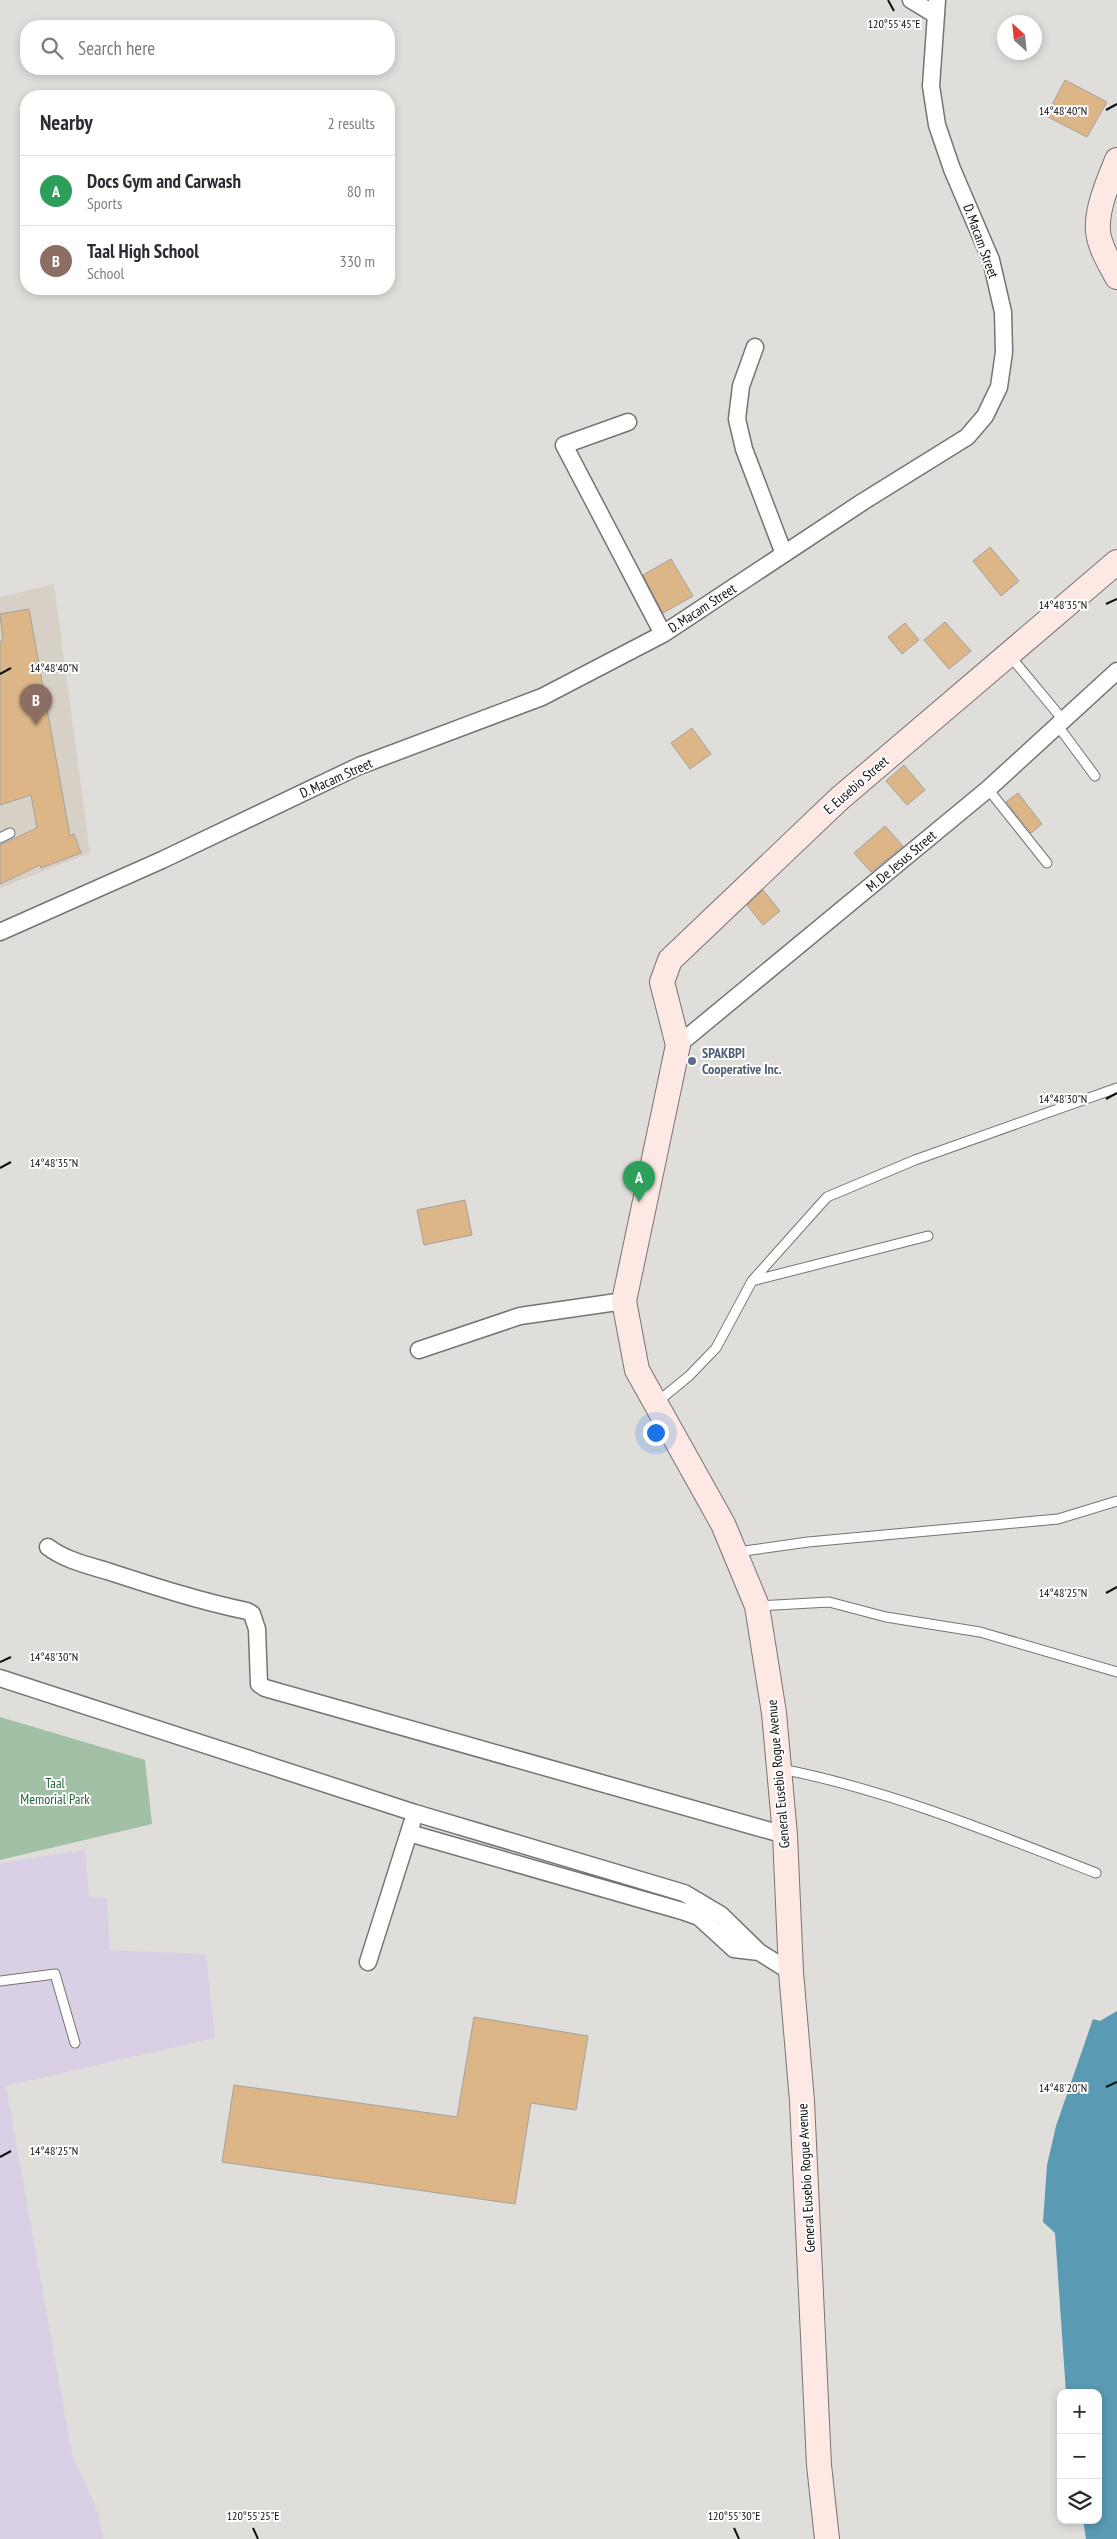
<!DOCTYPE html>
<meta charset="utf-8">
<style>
body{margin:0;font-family:"PT Sans Narrow",sans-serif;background:#f7f7f7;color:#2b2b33}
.controls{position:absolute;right:15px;bottom:15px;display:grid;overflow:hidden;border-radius:10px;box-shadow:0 2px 8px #0003}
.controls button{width:45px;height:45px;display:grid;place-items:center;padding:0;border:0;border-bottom:1px solid #e1e1e2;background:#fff;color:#2b2b33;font:25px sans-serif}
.compass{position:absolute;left:997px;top:15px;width:45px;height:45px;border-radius:50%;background:#fff;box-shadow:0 2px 8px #0003;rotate:333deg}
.you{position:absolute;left:655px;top:1432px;width:18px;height:18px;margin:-12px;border:4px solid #fff;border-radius:50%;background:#1a73e8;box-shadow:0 0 0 8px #1a73e833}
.badge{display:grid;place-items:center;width:32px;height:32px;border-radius:50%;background:#d93025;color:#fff;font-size:16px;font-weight:700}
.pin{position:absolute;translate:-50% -41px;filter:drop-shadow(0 1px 2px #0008)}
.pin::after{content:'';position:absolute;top:26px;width:18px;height:15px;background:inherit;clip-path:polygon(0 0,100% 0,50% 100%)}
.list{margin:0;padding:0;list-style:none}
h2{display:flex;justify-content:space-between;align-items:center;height:65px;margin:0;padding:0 20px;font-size:21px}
h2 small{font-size:16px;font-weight:400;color:#7c7c81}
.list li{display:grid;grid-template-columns:32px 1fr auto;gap:15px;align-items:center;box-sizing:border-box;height:70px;padding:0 20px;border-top:1px solid #e1e1e2}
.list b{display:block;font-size:19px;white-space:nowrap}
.list p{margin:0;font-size:16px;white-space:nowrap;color:#7c7c81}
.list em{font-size:16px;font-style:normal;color:#7c7c81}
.icon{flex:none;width:28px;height:28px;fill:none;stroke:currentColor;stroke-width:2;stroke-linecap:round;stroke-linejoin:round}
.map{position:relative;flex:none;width:1117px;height:2539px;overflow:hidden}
.search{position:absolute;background:#fff;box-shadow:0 2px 8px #0003;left:20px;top:20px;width:375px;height:55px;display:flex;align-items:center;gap:12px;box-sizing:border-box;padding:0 18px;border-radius:20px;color:#7c7c81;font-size:19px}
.panel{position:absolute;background:#fff;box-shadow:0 2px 8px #0003;left:20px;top:90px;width:375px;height:205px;border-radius:20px}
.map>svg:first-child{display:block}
</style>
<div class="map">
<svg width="1117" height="2539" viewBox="0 0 1117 2539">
<rect width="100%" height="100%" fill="#e0dedb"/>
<path fill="#dad0e5" d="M85 1850 89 1897 107 1898 110 1950 206 1954 215 2038 6 2086 72 2454 99 2514 103 2539H0V1863Z"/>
<path fill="#d7d0c7" d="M54 584 90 853 0 888V597Z"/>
<path fill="#a1c0a5" d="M0 1717 145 1760 152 1824 0 1860Z"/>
<path fill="#5a9ab3" d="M1117 2011V2539H1086L1083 2520H1098V2393H1066L1055 2233 1043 2222 1047 2165 1056 2126 1093 2019 1100 2021Z"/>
<path fill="#dcb687" stroke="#a3a19e" d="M1065 80 1107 102 1087 137 1046 116Z
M990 547 1019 581 1001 596 973 561Z
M671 559 693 596 663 613 643 575Z
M29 609 70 836 74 834 81 853 41 868 40 865 0 884V845L37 828 31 795 0 805V641H3L0 614Z
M945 622 971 651 949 669 924 640Z
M905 623 919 640 902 654 888 637Z
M692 728 711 754 690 769 671 743Z
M904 765 925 790 907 805 886 781Z
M1018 793 1042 824 1031 833 1006 802Z
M885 826 903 846 871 872 854 853Z
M763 890 780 911 763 925 747 905Z
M465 1200 472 1235 424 1245 417 1210Z
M474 2017 588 2036 576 2110 531 2103 515 2204 222 2162 234 2085 457 2117Z"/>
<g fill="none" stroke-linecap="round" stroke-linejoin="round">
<defs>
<path id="service" d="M1010 656 1064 721
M1058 726 1095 776
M988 789 1047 863
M0 838 10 833
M752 1281 928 1236
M656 1403 689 1376 716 1348 752 1281 827 1197 915 1160 1117 1088
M737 1552 808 1542 1058 1519 1117 1501
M759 1606 829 1602 886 1617 980 1632 1117 1672
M781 1769C889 1790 993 1833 1096 1873
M0 1981 55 1974 75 2043"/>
<path id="minor" d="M911 0 934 14
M755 347 741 386 737 419 744 449 784 554
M628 422 564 445 663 634
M0 932 162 860 359 766 542 697 663 634 864 501 967 437 985 416 999 387 1004 352 1003 312 991 260 952 169 937 125 931 86 937 0
M678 1045 988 789 1117 671
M419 1350 520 1316 624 1301
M48 1547C65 1560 87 1565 107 1571 153 1586 199 1601 247 1611L252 1614 257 1629 259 1684 265 1688 785 1835
M0 1678 415 1813 684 1893 721 1915 759 1952 791 1972
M409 1833 682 1911 699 1917 734 1949 759 1952
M368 1962 412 1823"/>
<path id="secondary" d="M1117 160C1109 180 1096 209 1098 231 1099 246 1110 264 1117 277
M827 2539 819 2465 802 2101 791 1972 785 1835 774 1713 757 1606 723 1524 637 1370 624 1301 678 1045 662 982 670 960 839 799 1117 562"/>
</defs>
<use href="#service" stroke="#767472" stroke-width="11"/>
<use href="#minor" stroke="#767472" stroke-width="19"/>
<use href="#secondary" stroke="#767472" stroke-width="26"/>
<use href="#service" stroke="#fff" stroke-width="9"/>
<use href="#minor" stroke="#fff" stroke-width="16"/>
<use href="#secondary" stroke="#fee8e3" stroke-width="24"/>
</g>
<path fill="none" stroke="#111010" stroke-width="2" d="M888 0 894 11M1106 110 1117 104M1106 604 1117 599M0 674 11 668M1106 1099 1117 1093M0 1168 11 1162M1106 1593 1117 1587M0 1662 11 1657M1106 2087 1117 2082M0 2157 11 2151M253 2528 258 2539M734 2528 739 2539"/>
<circle fill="#5c6f8a" stroke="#fff" stroke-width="2" cx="692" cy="1061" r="5"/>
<g text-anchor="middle" stroke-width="4" stroke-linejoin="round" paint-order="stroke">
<g font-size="14" fill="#111010" stroke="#fff">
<text transform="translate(981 241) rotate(70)" y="5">D. Macam Street</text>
<text transform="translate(702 608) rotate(-33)" y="5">D. Macam Street</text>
<text transform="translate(336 778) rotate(-24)" y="5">D. Macam Street</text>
<text transform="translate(856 785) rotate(-41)" y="5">E. Eusebio Street</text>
<text transform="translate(901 861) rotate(-40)" y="5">M. De Jesus Street</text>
<text transform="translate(778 1774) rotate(-95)" y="5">General Eusebio Rogue Avenue</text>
<text transform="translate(806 2178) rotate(-93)" y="5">General Eusebio Rogue Avenue</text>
</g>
<g font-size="14" font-weight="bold" fill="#4e5e75" stroke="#fff" text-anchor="start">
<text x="702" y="1058">SPAKBPI<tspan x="702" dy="16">Cooperative Inc.</tspan></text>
</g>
<g font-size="14" fill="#263" stroke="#fff">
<text x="55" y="1788">Taal<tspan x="55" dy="16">Memorial Park</tspan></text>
</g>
</g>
<g font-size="12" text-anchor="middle" fill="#111010" stroke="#fff" stroke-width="4" stroke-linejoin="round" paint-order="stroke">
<text x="894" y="28">120°55'45"E</text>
<text x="1063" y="115">14°48'40"N</text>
<text x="1063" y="609">14°48'35"N</text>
<text x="54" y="672">14°48'40"N</text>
<text x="1063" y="1103">14°48'30"N</text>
<text x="54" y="1167">14°48'35"N</text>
<text x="1063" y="1597">14°48'25"N</text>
<text x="54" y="1661">14°48'30"N</text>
<text x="1063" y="2092">14°48'20"N</text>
<text x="54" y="2155">14°48'25"N</text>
<text x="253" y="2520">120°55'25"E</text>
<text x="734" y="2520">120°55'30"E</text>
</g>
</svg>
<div class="controls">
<button>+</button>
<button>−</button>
<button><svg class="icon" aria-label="layers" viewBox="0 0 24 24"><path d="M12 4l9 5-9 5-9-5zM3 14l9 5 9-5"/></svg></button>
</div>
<svg class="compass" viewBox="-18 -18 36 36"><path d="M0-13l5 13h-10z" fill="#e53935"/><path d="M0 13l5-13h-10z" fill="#7c7c81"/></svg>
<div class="you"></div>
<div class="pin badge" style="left:639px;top:1202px;background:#2e9e5b">A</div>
<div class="pin badge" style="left:36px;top:725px;background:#8d6e63">B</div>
<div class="search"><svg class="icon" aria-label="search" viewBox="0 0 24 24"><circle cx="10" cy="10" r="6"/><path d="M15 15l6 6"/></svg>Search here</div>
<section class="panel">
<h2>Nearby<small>2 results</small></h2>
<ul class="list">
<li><span class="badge" style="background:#2e9e5b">A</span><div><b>Docs Gym and Carwash</b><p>Sports</p></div><em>80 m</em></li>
<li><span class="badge" style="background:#8d6e63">B</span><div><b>Taal High School</b><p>School</p></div><em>330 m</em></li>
</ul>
</section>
</div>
